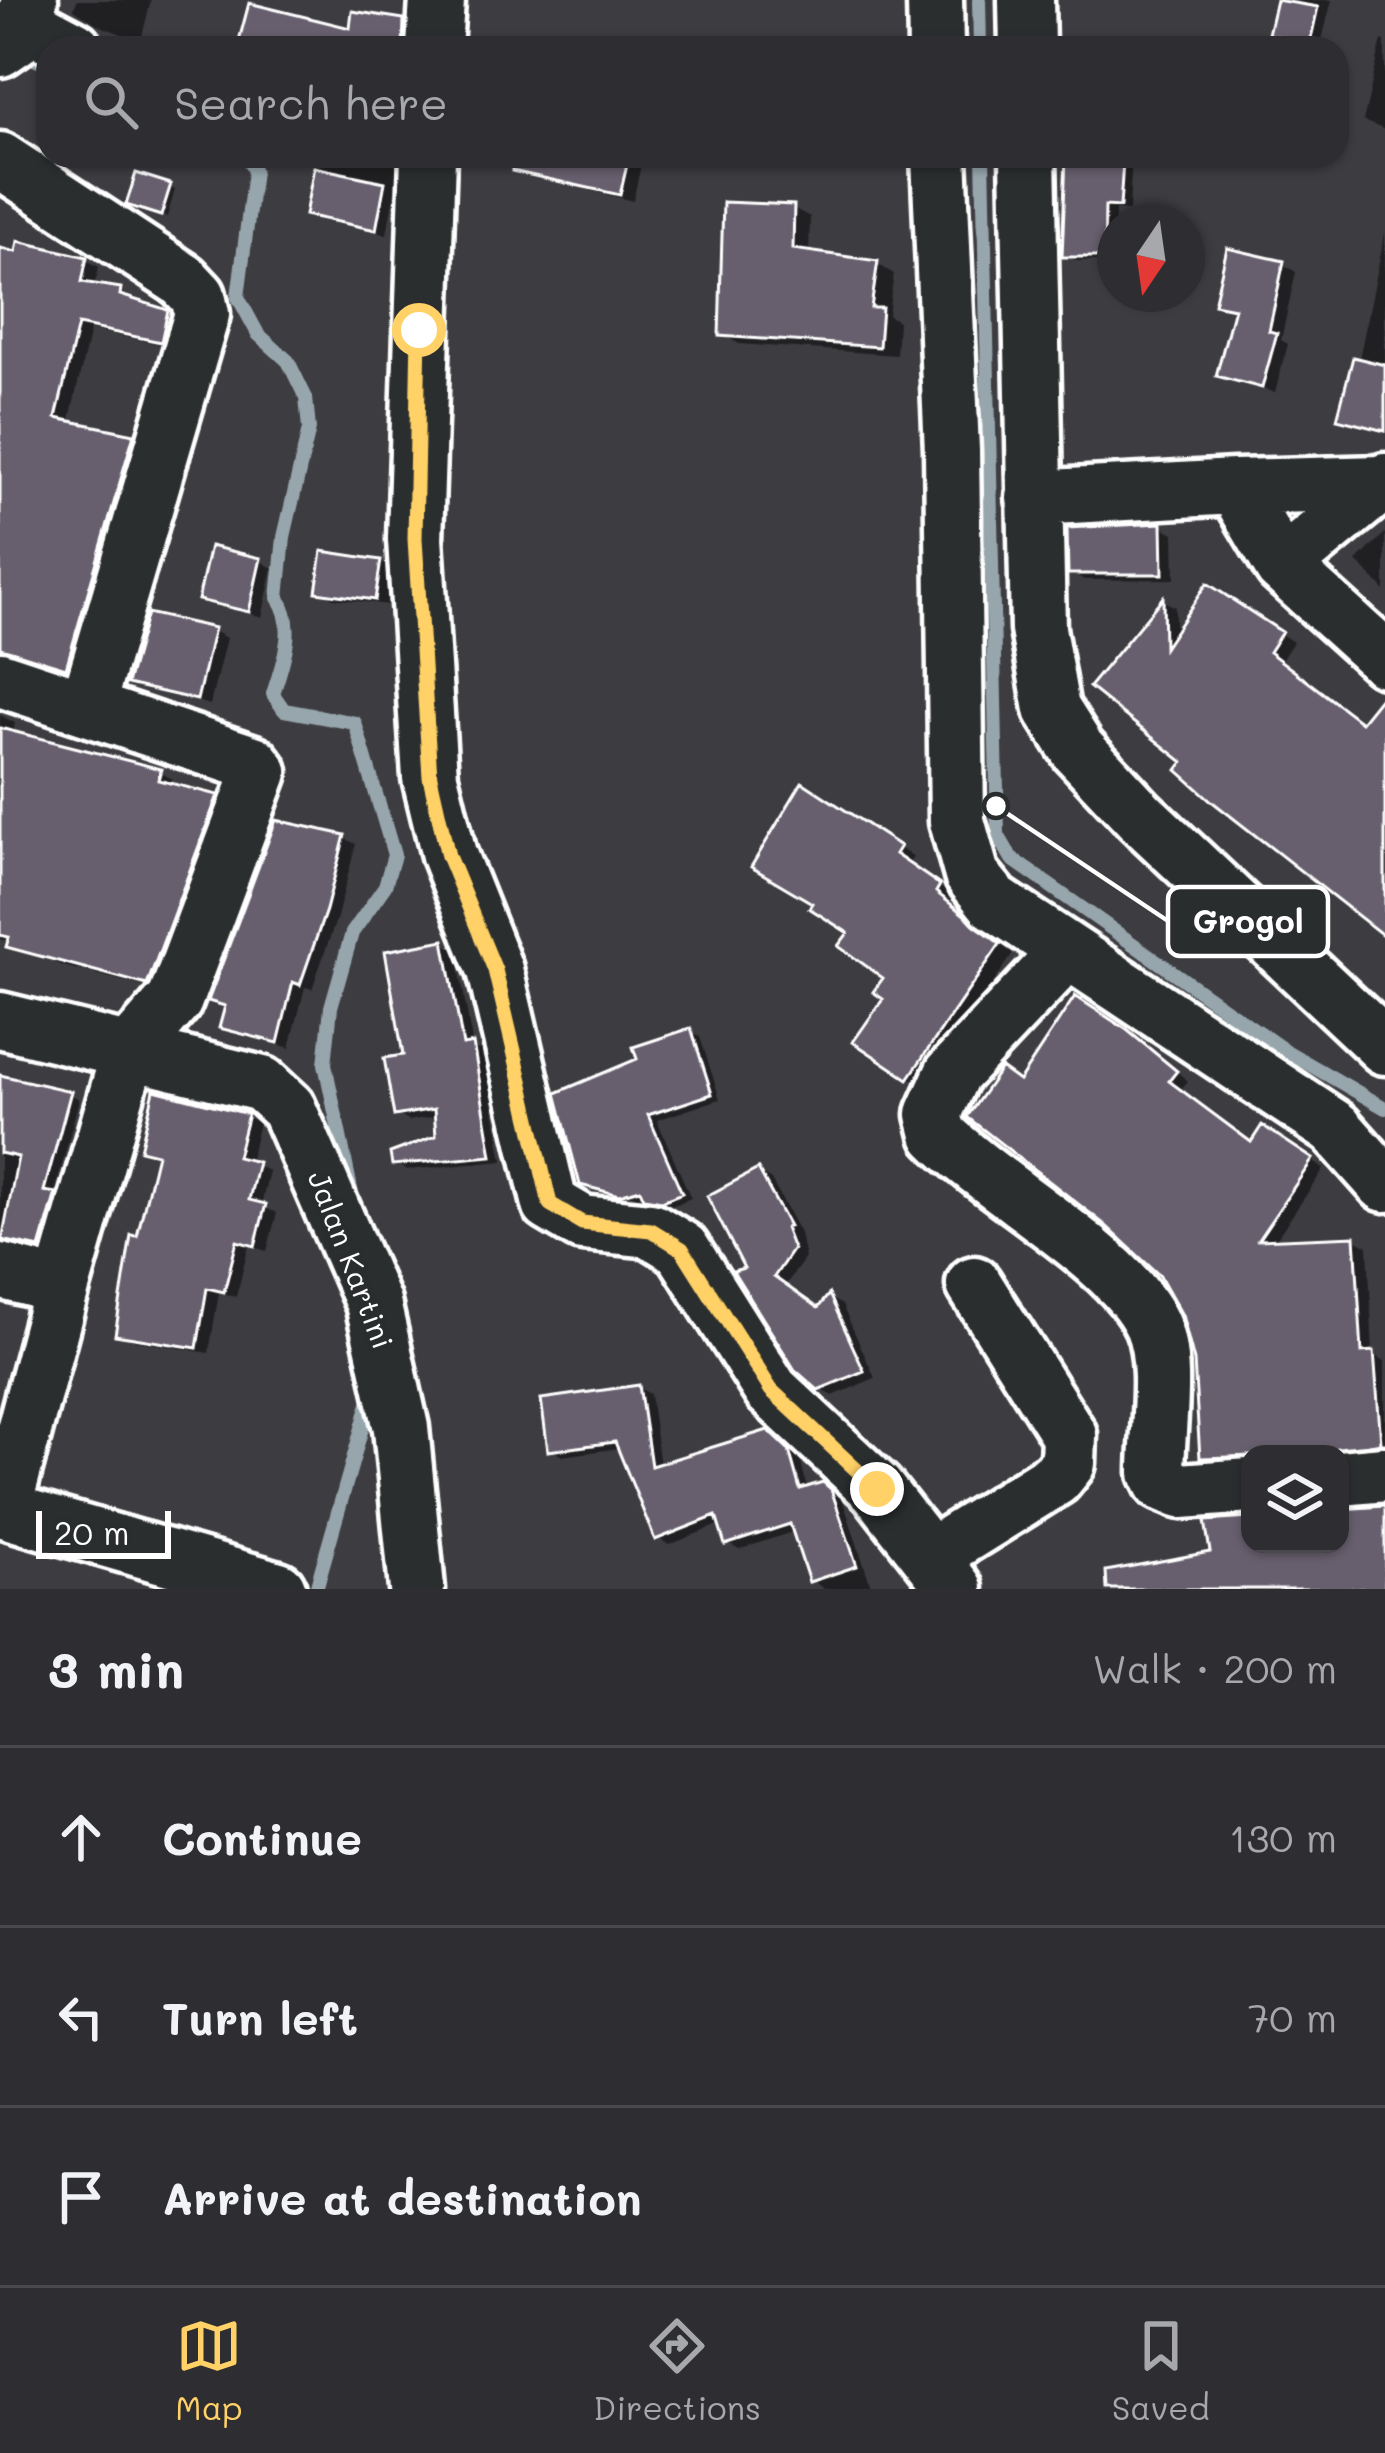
<!DOCTYPE html>
<meta charset="utf-8">
<style>
body{margin:0;font-family:Mali,sans-serif;background:#363539;color:#f1f3f6}
.controls{position:absolute;right:36px;bottom:36px;display:grid;overflow:hidden;border-radius:24px;box-shadow:0 3px 9px #0004}
.controls button{width:108px;height:108px;display:grid;place-items:center;padding:0;border:0;border-bottom:3px solid #49494d;background:#2e2d31;color:#f1f3f6;font:60px sans-serif}
.compass{position:absolute;left:1097px;top:204px;width:108px;height:108px;border-radius:50%;background:#2e2d31;box-shadow:0 3px 9px #0004;rotate:193deg}
.scale{position:absolute;left:36px;bottom:30px;width:135px;box-sizing:border-box;padding-left:12px;border:6px solid #fff;border-top:0;font-size:33px;line-height:42px;white-space:nowrap;color:#fff;-webkit-text-stroke:9px #2a2d2e;paint-order:stroke}
.stop{position:absolute;width:36px;height:36px;margin:-27px;border:9px solid #ffd166;border-radius:50%;background:#fff}
.stop.end{background:#ffd166;border-color:#fff;box-shadow:0 3px 12px #0008}
.list{margin:0;padding:0;list-style:none}
h2{display:flex;justify-content:space-between;align-items:center;height:156px;margin:0;padding:0 48px;font-size:51px}
h2 small{font-size:39px;font-weight:400;color:#a7a8ab}
.list li{display:grid;grid-template-columns:78px 1fr auto;gap:36px;align-items:center;box-sizing:border-box;height:180px;padding:0 48px;border-top:3px solid #49494d}
.list b{display:block;font-size:45px;white-space:nowrap}
.list em{font-size:39px;font-style:normal;color:#a7a8ab}
.icon{flex:none;width:66px;height:66px;fill:none;stroke:currentColor;stroke-width:2;stroke-linecap:round;stroke-linejoin:round}
.map{position:relative;flex:none;width:1385px;height:1589px;overflow:hidden}
.search{position:absolute;background:#2e2d31;box-shadow:0 3px 9px #0004;left:36px;right:36px;top:36px;height:132px;display:flex;align-items:center;gap:30px;box-sizing:border-box;padding:0 42px;border-radius:36px;color:#a7a8ab;font-size:45px}
.sheet{height:696px;background:#2e2d31}
nav{display:flex;justify-content:space-around;align-items:center;box-sizing:border-box;height:168px;border-top:3px solid #49494d;background:#2e2d31;font-size:33px;color:#a7a8ab}
nav a{display:grid;justify-items:center;gap:6px}
nav .on{color:#ffd166}
.map>svg:first-child{display:block}
</style>
<div class="map">
<svg width="1385" height="1589" viewBox="0 0 1385 1589">
<rect width="100%" height="100%" fill="#3d3c41"/>
<filter id="ink" filterUnits="userSpaceOnUse"><feTurbulence type="fractalNoise" baseFrequency=".00833" numOctaves="2"/><feDisplacementMap in="SourceGraphic" scale="24" xChannelSelector="R" yChannelSelector="G"/><feConvolveMatrix kernelMatrix="1 2 1 2 8 2 1 2 1" color-interpolation-filters="sRGB"/></filter>
<g filter="url(#ink)">
<path fill="#0007" d="M77 0H151L141 41 100 26 74 9Z
M1280 0H1332L1320 48H1268Z
M1061 37 1126 38 1136 48H1061Z
M1382 40 1385 41V130L1363 121Z
M318 156H401L387 234 308 213Z
M540 156H643L633 201 588 190Z
M1071 156H1132L1129 211 1115 210 1114 261H1076L1066 255Z
M1254 156H1294L1291 166Z
M170 187 175 190 167 217 135 207Z
M793 208 810 217 809 255 877 264 894 274 888 315 898 321 896 355 739 344 722 334Z
M1385 233V432L1340 417 1359 359Z
M0 251 86 260 99 267 94 287 120 290 132 302 179 320 173 347 90 330 69 424 145 444 78 672 9 653 0 658Z
M1283 264 1296 272 1281 340 1288 344 1275 393 1219 374 1237 311 1218 302Z
M1161 526 1174 533 1175 579 1084 580 1071 572Z
M1385 533V591L1357 561Z
M260 561 273 568 262 617 201 599Z
M380 562 393 570 388 605 333 598 320 590Z
M1220 594 1293 642 1280 662 1363 725 1385 707V931L1093 686 1164 601 1175 607V636Z
M213 631 226 638 210 705 130 682Z
M0 715 15 723 13 734 160 772 172 779 170 786 229 804 159 990 63 966 0 939Z
M818 795 913 857 908 865 953 896 949 902 1013 954 924 1085 909 1077 887 998V977L852 932Z
M344 838 356 844 337 917 312 989 305 987 290 1048 222 1027 228 1008 212 1000Z
M444 943 456 950 473 1047 484 1053 503 1161 407 1170 395 1163 440 1138 437 1116 409 1121 397 1114 407 1057Z
M1089 1007 1140 1041 1188 1081 1180 1090 1253 1145 1276 1137 1324 1169 1274 1242 1355 1239 1368 1246 1373 1354 1385 1361V1450L1250 1454V1463L1216 1464 1203 1456 1197 1360 1185 1314 1021 1083Z
M690 1032 700 1037 720 1099 657 1120 691 1198 674 1205 582 1183 641 1061Z
M70 1094 79 1099 54 1196 64 1202 50 1252 0 1240V1102Z
M246 1116 259 1123 249 1163 269 1171 261 1206 277 1213 267 1251 249 1246 236 1297 219 1292 209 1353 131 1340 119 1333 160 1157 144 1149Z
M758 1172 771 1180 800 1233 805 1258 785 1286 820 1311 830 1298 842 1305 875 1378 833 1396 819 1388 749 1269Z
M639 1388 650 1394 660 1466 768 1433 779 1440 800 1459 808 1490 823 1485 842 1498 872 1589H824L811 1580 795 1531 739 1550 728 1543 721 1524 669 1545 658 1538 621 1448 562 1456 551 1449Z"/>
<g fill="none" stroke-linecap="round" stroke-linejoin="round">
<path stroke="#96a6ac" stroke-width="14" d="M979 0 980 48
M16 51 48 65
M246 156 254 171 238 297 258 334 288 361 306 398 309 429 284 537 278 598C298 626 282 664 273 694L284 710 355 723 394 855 385 886 352 933 331 1007 325 1064 352 1194
M983 156 998 835 1012 859 1281 1048 1385 1108
M316 1589 372 1393"/>
</g>
<path fill="#685e6e" stroke="#fff" stroke-width="3" d="M1276 0 1318 7 1310 43 1268 34Z
M249 3 350 28 352 11 404 19 403 48H237Z
M513 156H629L620 195 512 171Z
M1066 156 1123 161 1120 207 1105 206 1104 257H1062Z
M314 167 385 182 376 230 305 215Z
M136 173 171 184 161 216 126 205Z
M723 202 794 205 793 249 878 261 871 308H882L879 347 719 336Z
M18 241 87 257 82 282 121 288 120 295 168 310 161 342 78 325 56 418 134 434 66 668 0 648V248L16 252Z
M1227 248 1284 261 1269 331 1277 333 1262 388 1216 376 1234 308 1214 304Z
M1353 357 1385 365V431L1337 419Z
M1162 523 1163 574H1068L1067 528Z
M210 546 261 558 249 612 198 600Z
M322 551 381 560 375 600 316 592Z
M1207 583 1282 632 1269 652 1361 722 1385 692V937L1214 803 1177 770 1183 762 1089 687 1163 597 1164 648Z
M147 613 214 628 197 700 127 684Z
M0 728 161 769 158 780 218 795 147 985 6 947 9 937 0 935Z
M802 782 900 846 895 854 940 885 936 892 1000 944 908 1079 853 1042 883 999 873 992 883 978 838 946 848 933 809 908 812 903 751 867Z
M276 820 345 835 326 910 300 985 293 982 278 1043 219 1028 225 1006 208 1001Z
M444 940 463 1045 473 1043 492 1156 392 1165 390 1153 436 1136 434 1109 394 1116 384 1058 403 1055 385 951Z
M1075 996 1127 1030 1177 1071 1169 1081 1251 1142 1262 1125 1313 1159 1258 1240 1355 1236 1362 1352 1374 1351 1381 1443 1320 1454 1200 1458 1194 1361 1182 1315 1160 1276 1105 1225 967 1117 1001 1068 1019 1081Z
M691 1028 712 1094 648 1115 682 1193 662 1201 644 1198 640 1189 619 1195 580 1185 556 1093 637 1059 633 1047Z
M0 1075 71 1091 44 1191 56 1193 40 1248 2 1240 18 1157 0 1153Z
M154 1090 248 1114 237 1157 258 1162 249 1200 266 1204 255 1246 237 1241 224 1292 207 1288 197 1348 115 1335 131 1235 137 1236 157 1154 140 1150Z
M758 1169 789 1226 785 1228 793 1249 774 1277 818 1308 829 1294 864 1371 818 1390 795 1370 733 1271 744 1268 707 1196Z
M639 1385 651 1466 768 1430 789 1450 800 1489 823 1482 831 1489 857 1566 809 1582 790 1524 725 1545 716 1516 655 1540 615 1442 548 1451 541 1399Z
M1385 1506V1589H1107L1106 1571 1210 1552 1205 1521 1250 1518V1544H1340V1509Z"/>
<g fill="none" stroke-linecap="round" stroke-linejoin="round">
<defs>
<path id="minor" d="M935 0 936 48
M1026 0 1027 48
M25 22 74 48
M434 48 437 0
M0 49 16 38 30 0
M428 156 415 539 430 777 449 855 495 970 550 1204 582 1223 651 1230 682 1249 771 1390 877 1489 955 1589
M939 156 952 451 957 821 972 875 994 902 1335 1128 1385 1184
M1028 156 1038 629 1052 709 1078 750 1140 816 1385 1047
M0 160 183 280 198 296 202 314 87 707
M1235 487 1383 483
M1034 498 1235 487 1282 566 1385 659
M1282 566 1385 481
M0 679 253 763 260 772 175 1000 128 1054 62 1287 0 1271
M1067 952 952 1074 934 1114 939 1134C995 1191 1121 1257 1152 1325 1169 1365 1157 1429 1157 1473L1162 1483 1181 1491 1250 1486
M0 1020 262 1084 288 1108 373 1303 401 1428 417 1589
M1340 1478 1385 1474
M0 1509 278 1589
M3 1510 62 1287
M931 1556 1056 1478 1068 1463 1069 1435 974 1284"/>
</defs>
<use href="#minor" stroke="#fff" stroke-width="63"/>
<use href="#minor" stroke="#2a2d2e" stroke-width="54"/>
</g>
</g>
<g fill="none" stroke-linecap="round" stroke-linejoin="round" filter="url(#ink)">
<path stroke="#ffd166" stroke-width="15" d="M419 330 415 539 430 777 448 856 495 970 550 1204 582 1223 651 1230 682 1249 771 1390 877 1489"/>
</g>
<g text-anchor="middle" stroke-width="9" stroke-linejoin="round" paint-order="stroke">
<g font-size="30" fill="#fff" stroke="#2a2d2e">
<text transform="translate(350 1260) rotate(69)" y="10">Jalan Kartini</text>
</g>
</g>
<path fill="none" stroke="#fff" stroke-width="4.5" d="M996 806L1168 921"/>
<circle fill="#fff" stroke="#2a2d2e" stroke-width="4.5" cx="996" cy="806" r="12"/>
<rect fill="#2a2d2e" stroke="#fff" stroke-width="4.5" x="1168" y="887" width="160" height="69" rx="12"/>
<g font-size="33" text-anchor="middle" font-weight="bold" fill="#fff">
<text x="1248" y="933">Grogol</text>
</g>
</svg>
<div class="controls">
<button><svg class="icon" aria-label="layers" viewBox="0 0 24 24"><path d="M12 4l9 5-9 5-9-5zM3 14l9 5 9-5"/></svg></button>
</div>
<svg class="compass" viewBox="-18 -18 36 36"><path d="M0-13l5 13h-10z" fill="#e53935"/><path d="M0 13l5-13h-10z" fill="#a7a8ab"/></svg>
<div class="scale">20 m</div>
<div class="stop" style="left:419px;top:330px"></div>
<div class="stop end" style="left:877px;top:1489px"></div>
<div class="search"><svg class="icon" aria-label="search" viewBox="0 0 24 24"><circle cx="10" cy="10" r="6"/><path d="M15 15l6 6"/></svg>Search here</div>
</div>
<section class="sheet">
<h2>3 min<small>Walk · 200 m</small></h2>
<ul class="list">
<li><svg class="icon" aria-label="ahead" viewBox="0 0 24 24"><path d="M12 20V5M6 11l6-6 6 6"/></svg><div><b>Continue</b></div><em>130 m</em></li>
<li><svg class="icon" aria-label="left" viewBox="0 0 24 24"><path d="M17 20v-9H6M10 6l-5 5 5 5"/></svg><div><b>Turn left</b></div><em>70 m</em></li>
<li><svg class="icon" aria-label="arrive" viewBox="0 0 24 24"><path d="M6 21V4h12l-3 4 3 4H6"/></svg><div><b>Arrive at destination</b></div></li>
</ul>
</section>
<nav>
<a class="on"><svg class="icon" aria-label="map" viewBox="0 0 24 24"><path d="M3 6l6-2 6 2 6-2v14l-6 2-6-2-6 2zM9 4v14M15 6v14"/></svg>Map</a>
<a><svg class="icon" aria-label="directions" viewBox="0 0 24 24"><path d="M12 3l9 9-9 9-9-9zM9 14v-3h6M13 9l2 2-2 2"/></svg>Directions</a>
<a><svg class="icon" aria-label="saved" viewBox="0 0 24 24"><path d="M7 4h10v16l-5-4-5 4z"/></svg>Saved</a>
</nav>
